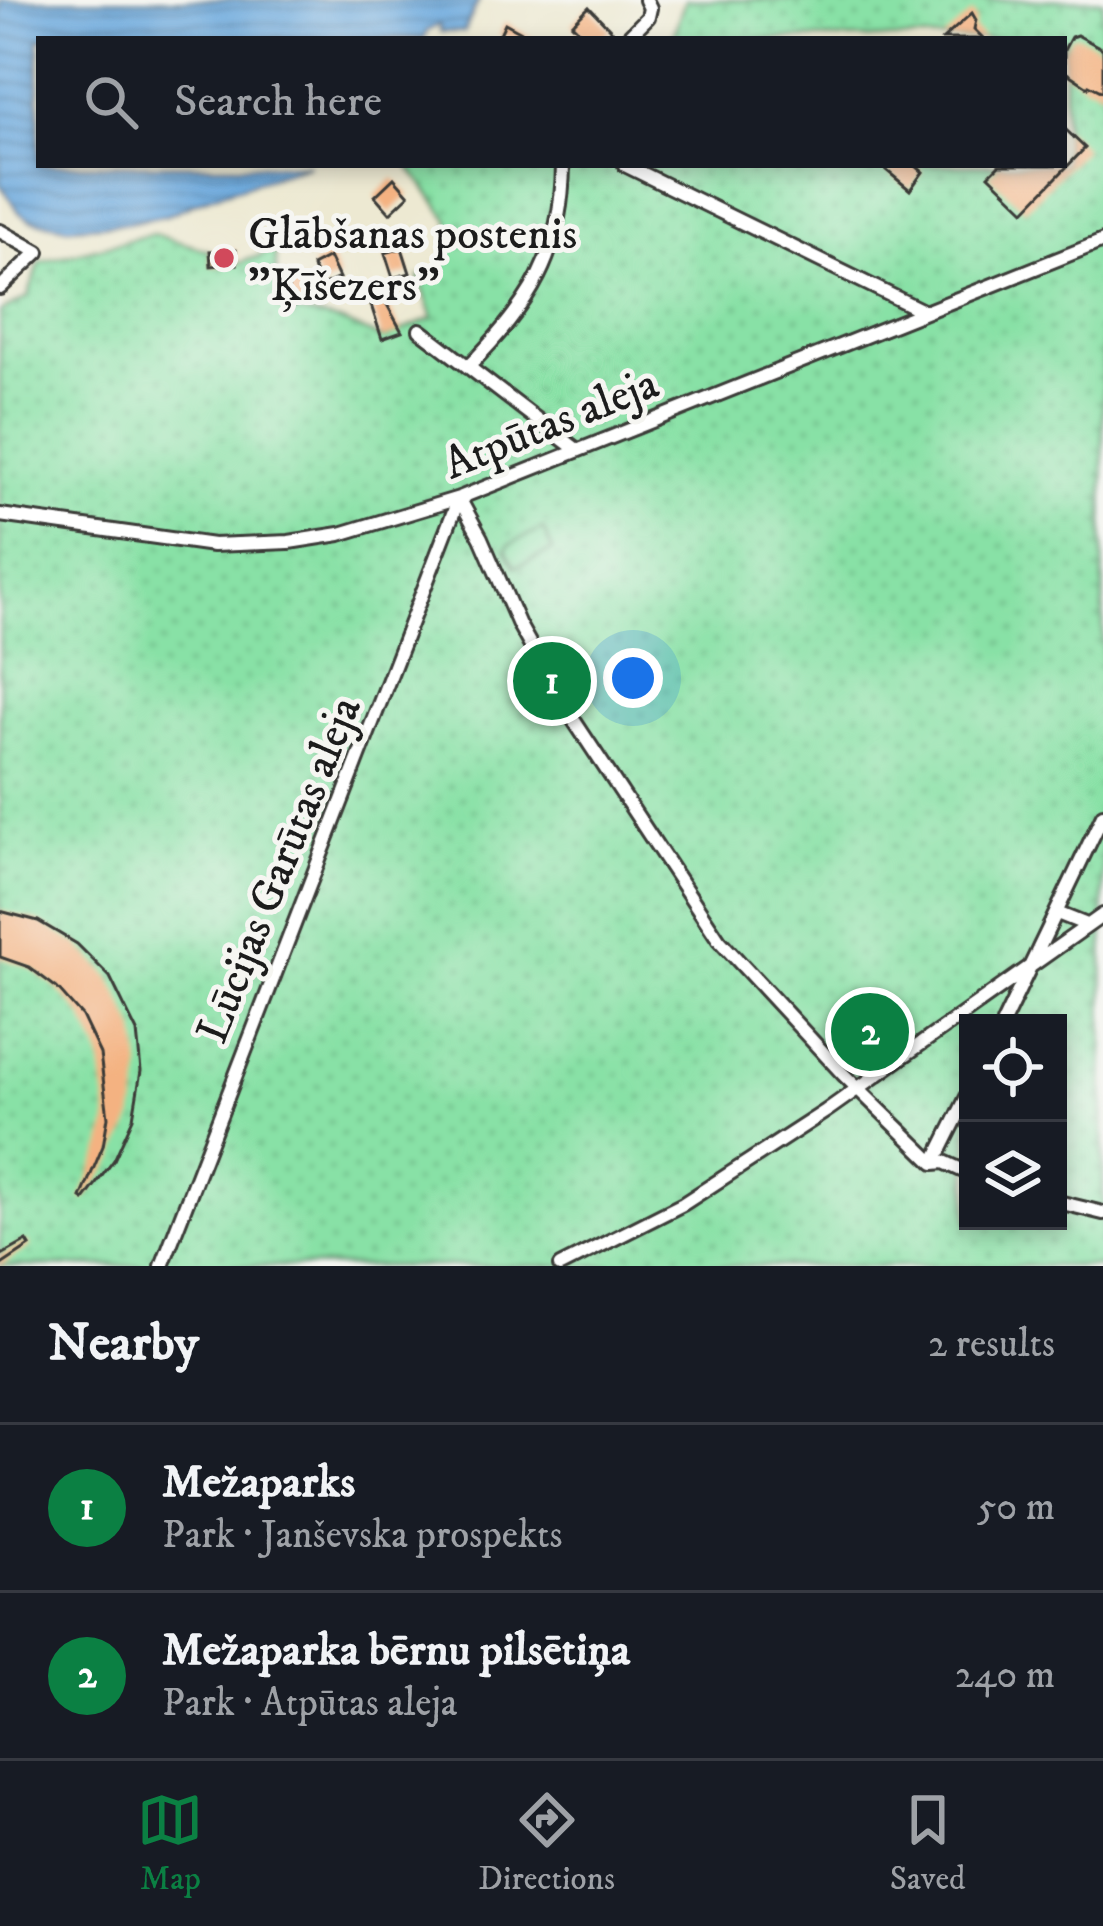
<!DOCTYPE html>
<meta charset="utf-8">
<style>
body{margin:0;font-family:"IM FELL DW Pica",serif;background:#242831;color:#f1f3f6}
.controls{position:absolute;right:36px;bottom:36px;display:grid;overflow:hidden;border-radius:0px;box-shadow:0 6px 18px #0003}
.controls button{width:108px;height:108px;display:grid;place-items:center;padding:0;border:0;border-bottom:3px solid #363941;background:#171b24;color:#f1f3f6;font:60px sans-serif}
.you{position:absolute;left:633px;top:678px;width:42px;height:42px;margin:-30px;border:9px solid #fff;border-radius:50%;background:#1a73e8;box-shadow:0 0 0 18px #1a73e833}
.badge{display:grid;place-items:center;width:78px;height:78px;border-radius:50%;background:#0b8043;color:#fff;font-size:39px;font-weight:700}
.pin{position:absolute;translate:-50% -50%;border:6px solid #fff;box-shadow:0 3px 12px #0006}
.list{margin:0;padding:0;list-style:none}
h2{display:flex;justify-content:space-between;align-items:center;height:156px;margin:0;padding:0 48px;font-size:51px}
h2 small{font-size:39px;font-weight:400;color:#9ea1a6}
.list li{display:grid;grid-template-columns:78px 1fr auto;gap:36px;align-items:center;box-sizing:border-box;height:168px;padding:0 48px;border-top:3px solid #363941}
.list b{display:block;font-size:45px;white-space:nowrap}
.list p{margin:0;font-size:39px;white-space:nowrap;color:#9ea1a6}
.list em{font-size:39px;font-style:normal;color:#9ea1a6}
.icon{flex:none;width:66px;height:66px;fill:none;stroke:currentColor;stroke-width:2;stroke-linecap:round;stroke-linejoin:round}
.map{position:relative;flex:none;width:1103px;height:1266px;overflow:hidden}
.search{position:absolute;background:#171b24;box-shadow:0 6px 18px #0003;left:36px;right:36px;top:36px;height:132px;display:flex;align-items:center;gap:30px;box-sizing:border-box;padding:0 42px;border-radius:0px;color:#9ea1a6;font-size:45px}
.sheet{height:492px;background:#171b24}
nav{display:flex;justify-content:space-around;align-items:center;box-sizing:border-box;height:168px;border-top:3px solid #363941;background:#171b24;font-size:33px;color:#9ea1a6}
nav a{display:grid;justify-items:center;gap:6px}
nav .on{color:#0b8043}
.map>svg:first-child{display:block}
</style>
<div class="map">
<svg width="1103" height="1266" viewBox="0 0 1103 1266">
<defs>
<pattern id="park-dots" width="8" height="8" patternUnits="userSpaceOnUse" patternTransform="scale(3)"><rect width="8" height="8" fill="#88e1a6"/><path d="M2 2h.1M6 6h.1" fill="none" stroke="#75c08e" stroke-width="1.8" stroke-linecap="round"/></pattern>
<pattern id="water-rules" width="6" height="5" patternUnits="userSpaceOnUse" patternTransform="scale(3)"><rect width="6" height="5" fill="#6ba8dd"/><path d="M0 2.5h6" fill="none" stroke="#5788b2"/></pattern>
</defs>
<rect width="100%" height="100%" fill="#f6f6f2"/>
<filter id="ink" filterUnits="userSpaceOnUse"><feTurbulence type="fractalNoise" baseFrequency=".00833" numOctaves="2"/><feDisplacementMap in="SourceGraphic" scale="24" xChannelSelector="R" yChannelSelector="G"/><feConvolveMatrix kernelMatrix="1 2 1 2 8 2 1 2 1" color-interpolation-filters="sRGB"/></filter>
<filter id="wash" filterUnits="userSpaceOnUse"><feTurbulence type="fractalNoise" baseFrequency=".004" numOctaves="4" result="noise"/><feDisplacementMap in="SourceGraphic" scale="48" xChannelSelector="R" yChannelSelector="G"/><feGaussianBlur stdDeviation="2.7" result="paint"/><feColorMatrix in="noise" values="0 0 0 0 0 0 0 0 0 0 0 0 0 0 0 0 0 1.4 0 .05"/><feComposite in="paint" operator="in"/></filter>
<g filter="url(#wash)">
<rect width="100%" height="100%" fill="#ede9d2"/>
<path fill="url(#park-dots)" stroke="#527e61" stroke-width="3" fill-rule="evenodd" d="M685 0H1103V1266H0V312L28 297 40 262 153 234 210 251 212 266 237 264 275 250 279 309 339 321 383 339 433 318 419 277 442 273 450 221 408 165H1064V39H667L674 33ZM968 1023H1058V1221H968Z"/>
<path fill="#88e1a6" stroke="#527e61" stroke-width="3" d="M543 529 553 551 515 567 506 550 509 545Z"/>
<path fill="url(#water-rules)" stroke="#44627c" stroke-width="3" d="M0 0H479L464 32H440L439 25 427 31 424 39H39V165H309L209 197 167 215 128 223 68 227 32 220 20 213 0 184Z"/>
<g id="blocks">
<path fill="#f4b281" d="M589 7 611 30 602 39H587L572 24Z
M972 13 976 20 974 29 984 39H943Z
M505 23 516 29 535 39 499 36Z
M1077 35 1103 49V92L1089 85 1088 87 1064 71V50L1071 37Z
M1064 128 1085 148 1025 210 989 175 999 165H1064Z
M880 165H915L923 172 910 190Z
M394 178 409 195 390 213 375 196Z
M402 248 410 273 393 278 385 253Z
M236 250 237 264 211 266 210 251Z
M329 257 339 278 322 286 312 266Z
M288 282H305V305H288Z
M384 299 402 332 382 339 371 305Z
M0 911 38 921 77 944 110 977 137 1032 141 1071 133 1118 114 1160 84 1200 81 1198 103 1146 108 1117 100 1054 82 1016 57 988 29 967 0 957Z
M27 1241 30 1246 0 1266V1256Z"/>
</g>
</g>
<g filter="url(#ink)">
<use href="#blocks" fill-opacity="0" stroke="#3b3b37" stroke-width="3"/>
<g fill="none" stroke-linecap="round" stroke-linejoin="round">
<defs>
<path id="street" d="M626 39 648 17 650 8 646 0
M625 165 925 312
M0 231 38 252 0 288
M420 330 577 450
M468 367C530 304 562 255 563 165
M459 498 481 538 519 625 565 707 719 940 843 1074 934 1163 944 1162 968 1173
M0 515 213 545 289 542 340 534 459 498 1103 241
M1057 913 1087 925
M1003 1023 1103 815
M934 1163 968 1095
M1058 1202 1103 1213
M162 1266 459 498
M560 1266 683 1204 826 1111 1103 915"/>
</defs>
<use href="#street" stroke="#3b3b37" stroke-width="18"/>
<use href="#street" stroke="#fff" stroke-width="12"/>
</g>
</g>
<circle fill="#d1495b" stroke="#f6f6f2" stroke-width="4.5" cx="224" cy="258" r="12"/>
<g text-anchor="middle" stroke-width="10" stroke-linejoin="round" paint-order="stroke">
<g font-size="45" fill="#1c1c1c" stroke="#f6f6f2" text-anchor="start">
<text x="248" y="248">Glābšanas postenis<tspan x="248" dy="52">"Ķīšezers"</tspan></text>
</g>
<g font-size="45" fill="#1c1c1c" stroke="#f6f6f2">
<text transform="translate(550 422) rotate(-22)" y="16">Atpūtas aleja</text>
<text transform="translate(277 869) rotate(-68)" y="16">Lūcijas Garūtas aleja</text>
</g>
</g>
</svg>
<div class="controls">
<button><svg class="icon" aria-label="locate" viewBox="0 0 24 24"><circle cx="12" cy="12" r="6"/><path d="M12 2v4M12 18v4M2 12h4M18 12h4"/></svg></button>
<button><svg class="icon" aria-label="layers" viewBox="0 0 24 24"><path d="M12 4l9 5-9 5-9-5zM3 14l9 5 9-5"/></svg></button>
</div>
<div class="you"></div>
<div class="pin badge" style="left:552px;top:681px">1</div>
<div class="pin badge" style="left:870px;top:1032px">2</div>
<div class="search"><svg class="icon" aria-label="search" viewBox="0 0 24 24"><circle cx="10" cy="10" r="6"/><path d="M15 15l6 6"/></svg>Search here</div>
</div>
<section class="sheet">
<h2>Nearby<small>2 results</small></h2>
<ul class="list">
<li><span class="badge">1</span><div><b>Mežaparks</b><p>Park · Janševska prospekts</p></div><em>50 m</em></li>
<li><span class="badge">2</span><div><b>Mežaparka bērnu pilsētiņa</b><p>Park · Atpūtas aleja</p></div><em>240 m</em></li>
</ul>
</section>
<nav>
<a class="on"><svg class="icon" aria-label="map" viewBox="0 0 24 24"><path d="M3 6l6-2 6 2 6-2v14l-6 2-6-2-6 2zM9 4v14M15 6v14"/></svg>Map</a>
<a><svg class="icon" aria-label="directions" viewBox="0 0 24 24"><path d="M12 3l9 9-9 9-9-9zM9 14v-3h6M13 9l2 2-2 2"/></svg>Directions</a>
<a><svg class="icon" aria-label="saved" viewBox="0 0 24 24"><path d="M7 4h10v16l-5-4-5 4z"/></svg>Saved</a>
</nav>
